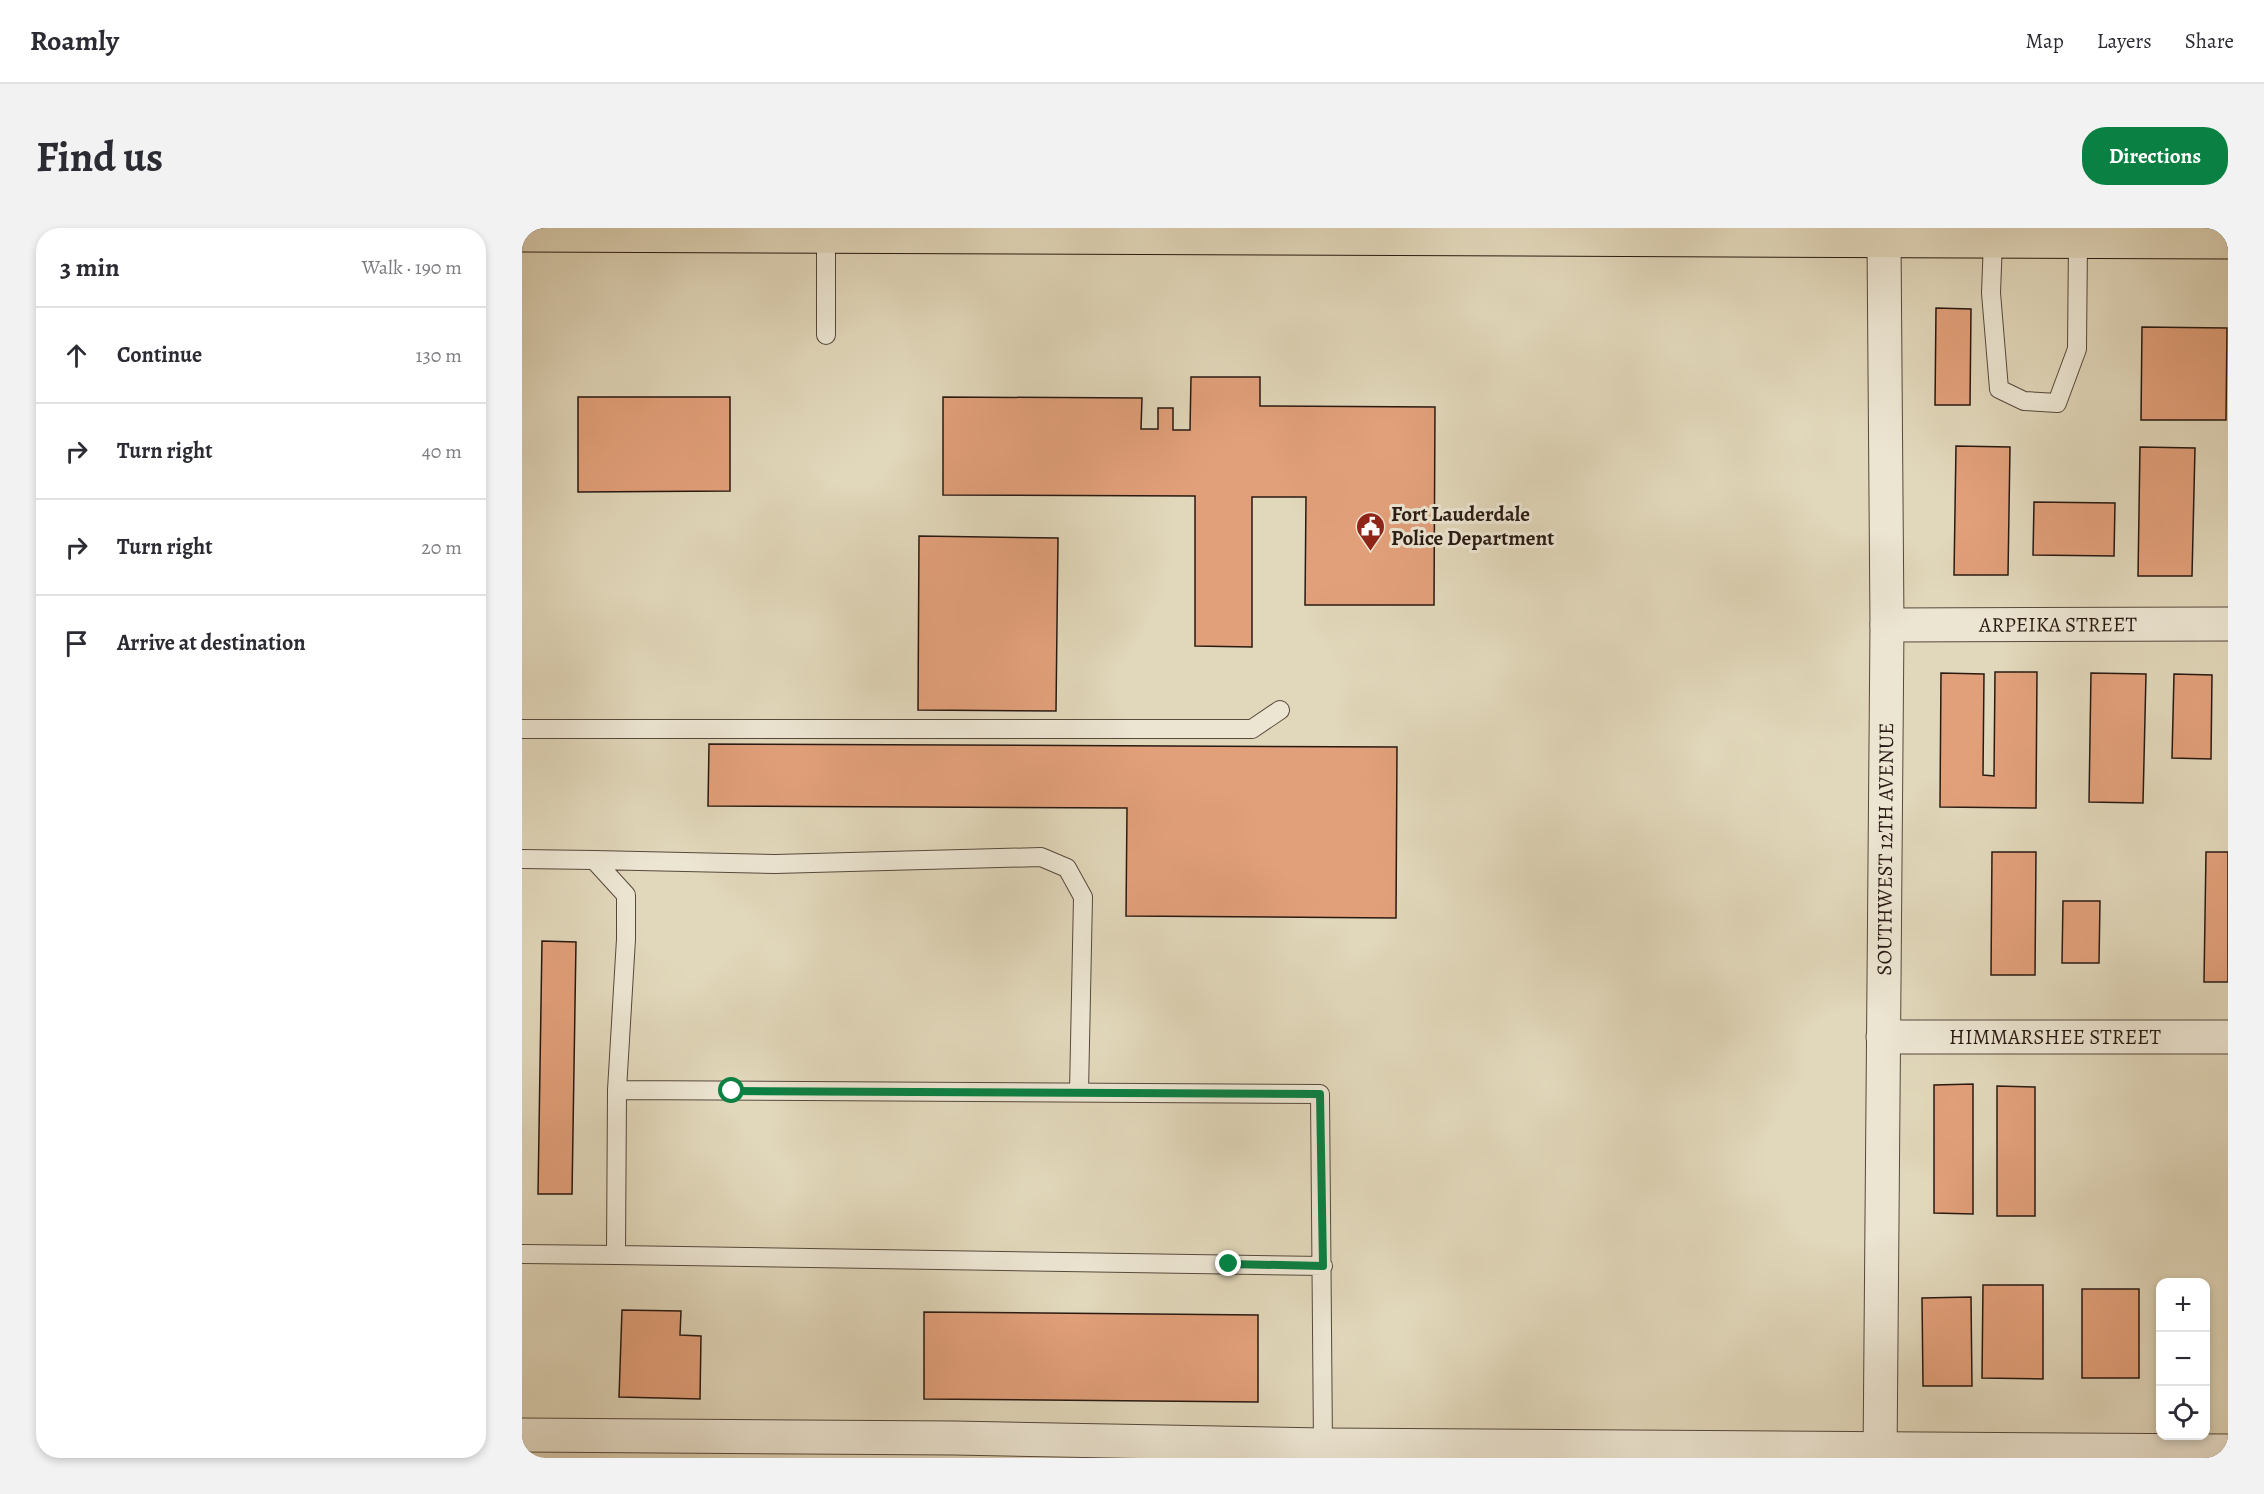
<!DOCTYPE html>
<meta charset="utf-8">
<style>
body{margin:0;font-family:Alegreya,serif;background:#f2f2f3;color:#2b2b33}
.controls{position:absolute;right:18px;bottom:18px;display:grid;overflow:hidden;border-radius:12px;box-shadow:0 3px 9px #0003}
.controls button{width:54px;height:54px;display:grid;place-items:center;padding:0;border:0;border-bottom:2px solid #e1e1e2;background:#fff;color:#2b2b33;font:30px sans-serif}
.stop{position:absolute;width:18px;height:18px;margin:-14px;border:4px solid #0b8043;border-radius:50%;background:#fff}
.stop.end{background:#0b8043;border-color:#fff;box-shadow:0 2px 6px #0008}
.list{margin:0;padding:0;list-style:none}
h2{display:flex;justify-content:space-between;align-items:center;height:78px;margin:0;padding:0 24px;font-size:26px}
h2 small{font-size:20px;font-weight:400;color:#7c7c81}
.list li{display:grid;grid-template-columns:39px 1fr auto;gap:18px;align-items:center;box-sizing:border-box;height:96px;padding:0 24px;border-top:2px solid #e1e1e2}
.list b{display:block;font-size:22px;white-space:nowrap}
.list em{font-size:20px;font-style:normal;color:#7c7c81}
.icon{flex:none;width:33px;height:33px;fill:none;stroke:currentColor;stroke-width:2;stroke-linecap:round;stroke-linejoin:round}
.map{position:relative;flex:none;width:1706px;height:1230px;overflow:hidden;border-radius:24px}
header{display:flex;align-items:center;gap:36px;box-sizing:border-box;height:84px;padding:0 30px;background:#fff;border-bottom:2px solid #e1e1e2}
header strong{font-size:28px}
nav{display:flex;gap:33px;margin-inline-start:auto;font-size:21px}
.intro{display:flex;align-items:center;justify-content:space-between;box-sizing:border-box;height:144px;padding:0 36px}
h1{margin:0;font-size:42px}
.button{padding:15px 27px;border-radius:24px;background:#0b8043;color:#fff;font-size:21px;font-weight:700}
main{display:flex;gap:36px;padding:0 36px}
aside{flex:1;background:#fff;border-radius:24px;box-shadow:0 3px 9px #0003}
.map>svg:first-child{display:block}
</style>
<header>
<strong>Roamly</strong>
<nav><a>Map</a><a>Layers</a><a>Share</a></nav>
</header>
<div class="intro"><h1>Find us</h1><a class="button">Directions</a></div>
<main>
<aside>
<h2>3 min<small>Walk · 190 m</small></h2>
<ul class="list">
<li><svg class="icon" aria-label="ahead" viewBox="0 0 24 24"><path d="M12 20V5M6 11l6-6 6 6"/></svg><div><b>Continue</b></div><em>130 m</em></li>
<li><svg class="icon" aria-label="right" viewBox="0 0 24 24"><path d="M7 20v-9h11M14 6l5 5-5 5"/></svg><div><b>Turn right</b></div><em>40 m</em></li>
<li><svg class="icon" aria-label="right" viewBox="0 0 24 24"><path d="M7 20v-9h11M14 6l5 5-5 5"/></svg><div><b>Turn right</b></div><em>20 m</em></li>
<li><svg class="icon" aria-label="arrive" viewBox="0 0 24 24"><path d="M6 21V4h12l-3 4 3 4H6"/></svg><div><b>Arrive at destination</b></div></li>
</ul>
</aside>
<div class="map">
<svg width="1706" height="1230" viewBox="0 0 1706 1230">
<rect width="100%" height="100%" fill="#e1d7ba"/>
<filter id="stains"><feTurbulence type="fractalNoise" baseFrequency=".00333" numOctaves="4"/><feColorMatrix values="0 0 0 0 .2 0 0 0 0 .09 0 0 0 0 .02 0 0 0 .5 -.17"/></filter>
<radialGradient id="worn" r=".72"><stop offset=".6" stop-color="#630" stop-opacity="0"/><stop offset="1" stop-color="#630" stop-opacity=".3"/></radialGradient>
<path fill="#e2a07a" stroke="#291a13" stroke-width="1.5" d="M1414 80 1449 81 1448 177H1413Z
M1620 99 1705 100 1704 192H1619Z
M669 149H738V178L913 179 912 377H783L784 269H730V419L673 418V268L421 267V169L620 170 619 201H636V180H651V202H668Z
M56 169H208V263L56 264Z
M1434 218 1488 219 1486 347H1432Z
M1618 219 1673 220 1670 348H1616Z
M1512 274 1593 275 1592 328 1511 327Z
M397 308 536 310 534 483 396 482Z
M1473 444H1515L1514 580 1418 579 1419 445 1462 446 1461 547 1472 548Z
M1569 445 1624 446 1621 575 1567 574Z
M1652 446 1690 447 1689 531 1650 530Z
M187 516 875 519 874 690 604 688 605 580 186 578Z
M1470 624H1514L1513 747H1469Z
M1684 624H1706V754H1682Z
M1541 673H1578L1577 735H1540Z
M20 713 54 714 50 966H16Z
M1451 856V986L1412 985V857Z
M1475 858 1513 859V988H1475Z
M1461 1057H1521V1151L1460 1150Z
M1560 1061H1617V1150H1560Z
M1449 1069 1450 1158H1401L1400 1070Z
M100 1082 159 1083 158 1107 179 1108 178 1171 97 1169Z
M402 1084 736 1087V1174L402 1171Z"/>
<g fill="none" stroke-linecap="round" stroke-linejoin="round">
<defs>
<path id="service" d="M1471 12 1469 65 1477 161 1502 173 1535 175 1555 121 1556 13
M304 107V8
M0 501H730L758 482
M0 631 72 632 104 667V711L95 862 94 1027 0 1026
M72 632 253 636 519 629 545 640 561 669 557 864
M95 862 798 866 801 1217
M94 1027 801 1038"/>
<g id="minor">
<path id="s1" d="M1365 397 1706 396"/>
<path id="s2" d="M1361 809H1706"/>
<path d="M0 1207 432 1210 801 1217 1706 1223"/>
<path id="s3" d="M1358 1230 1365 397 1362 12"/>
</g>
<path id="primary" d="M0 7 1706 14"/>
</defs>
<use href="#service" stroke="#57493d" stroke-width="20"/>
<use href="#minor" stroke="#57493d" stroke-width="35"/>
<use href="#primary" stroke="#291a13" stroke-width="35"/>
<use href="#service" stroke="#ece5d2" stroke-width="18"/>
<use href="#minor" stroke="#ece5d2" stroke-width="33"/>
<use href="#primary" stroke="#e1d7ba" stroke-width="33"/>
</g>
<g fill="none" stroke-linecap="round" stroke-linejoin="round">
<path stroke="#0b8043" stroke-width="8" d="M210 863 798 866 801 1038 707 1036"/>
</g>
<defs>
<symbol id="civic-pin" viewBox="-11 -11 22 30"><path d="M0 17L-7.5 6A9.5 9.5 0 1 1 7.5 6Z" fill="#8f2418" stroke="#ece5d2"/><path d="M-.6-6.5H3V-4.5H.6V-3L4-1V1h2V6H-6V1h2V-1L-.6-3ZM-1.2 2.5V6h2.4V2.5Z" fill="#fff"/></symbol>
</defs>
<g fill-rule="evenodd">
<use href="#civic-pin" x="832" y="282" width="33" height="45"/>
</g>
<g text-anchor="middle" stroke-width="6" stroke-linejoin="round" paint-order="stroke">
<g font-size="21" font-weight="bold" fill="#291a13" stroke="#ece5d2" text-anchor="start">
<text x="869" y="293">Fort Lauderdale<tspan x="869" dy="24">Police Department</tspan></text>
</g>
<g font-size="21" fill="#291a13" stroke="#ece5d2">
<text dy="7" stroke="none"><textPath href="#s1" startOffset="171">ARPEIKA STREET</textPath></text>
<text dy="7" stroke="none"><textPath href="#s3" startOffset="609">SOUTHWEST 12TH AVENUE</textPath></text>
<text dy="7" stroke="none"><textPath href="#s2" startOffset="172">HIMMARSHEE STREET</textPath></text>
</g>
</g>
<rect width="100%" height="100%" filter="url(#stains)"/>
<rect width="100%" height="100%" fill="url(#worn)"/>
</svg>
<div class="controls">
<button>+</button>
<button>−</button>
<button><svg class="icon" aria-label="locate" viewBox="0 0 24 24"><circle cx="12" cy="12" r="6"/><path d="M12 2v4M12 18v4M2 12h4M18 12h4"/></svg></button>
</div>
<div class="stop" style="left:210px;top:863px"></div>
<div class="stop end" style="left:707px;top:1036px"></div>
</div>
</main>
